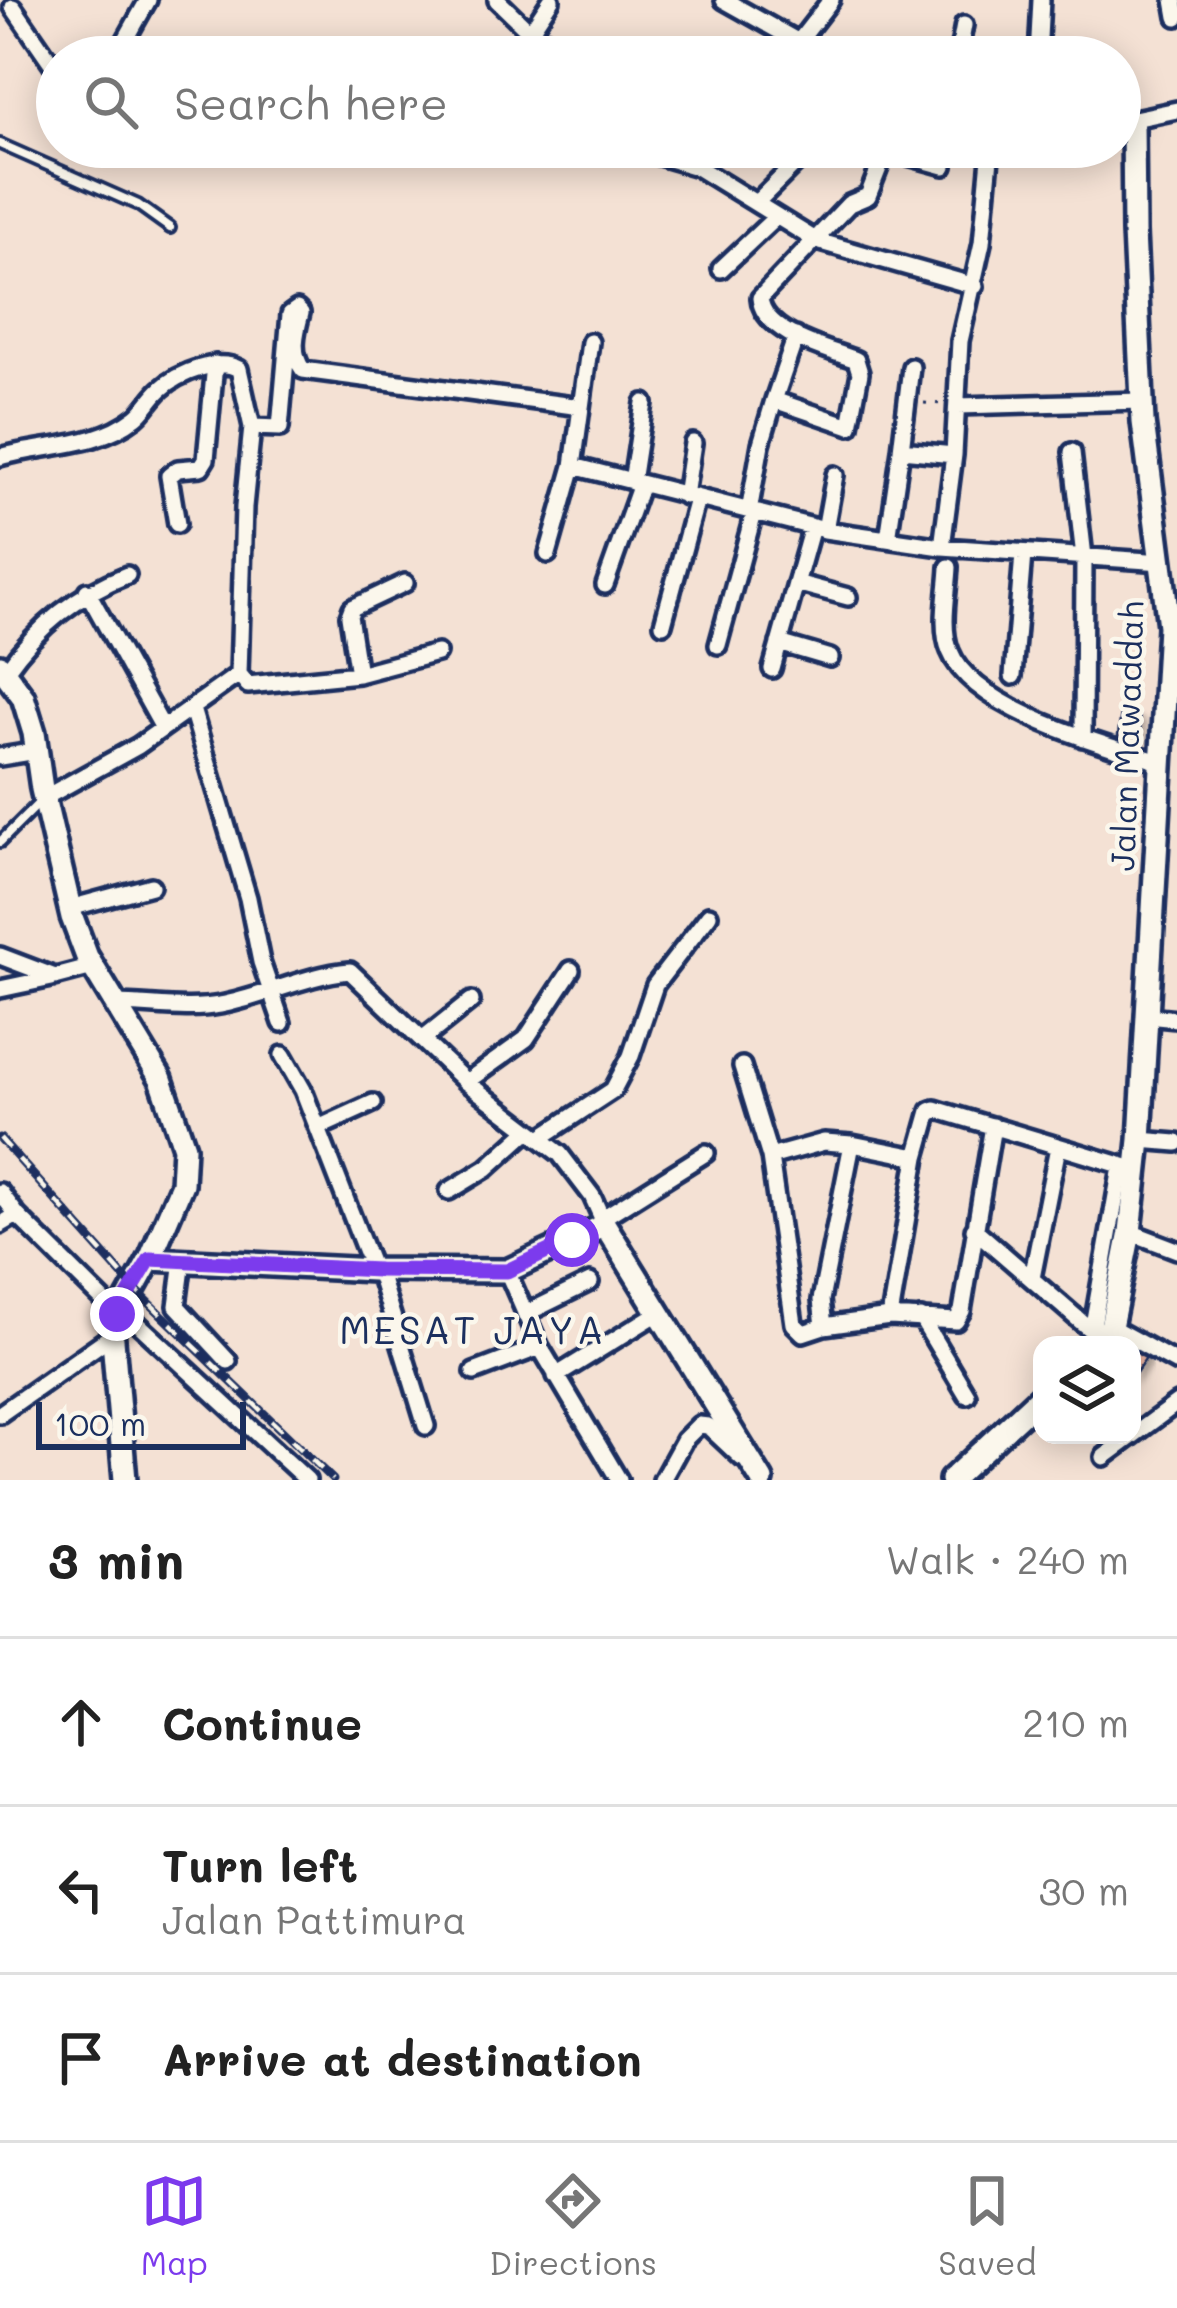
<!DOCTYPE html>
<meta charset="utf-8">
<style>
body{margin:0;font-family:Mali,sans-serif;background:#f2f2f2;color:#222}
.controls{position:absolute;right:36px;bottom:36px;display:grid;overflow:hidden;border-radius:24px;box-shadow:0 6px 30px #0003}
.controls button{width:108px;height:108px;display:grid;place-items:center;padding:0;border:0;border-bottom:3px solid #e0e0e0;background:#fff;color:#222;font:60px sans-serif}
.scale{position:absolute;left:36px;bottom:30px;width:210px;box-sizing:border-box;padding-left:12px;border:6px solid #1b2f5e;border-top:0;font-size:33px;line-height:42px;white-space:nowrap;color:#1b2f5e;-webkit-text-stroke:9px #fbf7ec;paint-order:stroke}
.stop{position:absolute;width:36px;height:36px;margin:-27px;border:9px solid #7c3aed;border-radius:50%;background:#fff}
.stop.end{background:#7c3aed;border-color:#fff;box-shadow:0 3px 12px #0008}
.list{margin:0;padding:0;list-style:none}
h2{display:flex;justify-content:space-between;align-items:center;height:156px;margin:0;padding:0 48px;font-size:51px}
h2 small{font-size:39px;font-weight:400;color:#767676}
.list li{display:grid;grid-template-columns:78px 1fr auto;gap:36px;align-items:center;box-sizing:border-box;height:168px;padding:0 48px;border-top:3px solid #e0e0e0}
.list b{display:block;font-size:45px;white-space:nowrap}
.list p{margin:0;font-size:39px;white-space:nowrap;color:#767676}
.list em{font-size:39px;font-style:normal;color:#767676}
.icon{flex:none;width:66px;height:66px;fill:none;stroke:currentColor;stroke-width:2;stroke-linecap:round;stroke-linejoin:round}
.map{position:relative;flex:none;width:1177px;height:1480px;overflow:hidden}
.search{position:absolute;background:#fff;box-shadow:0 6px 30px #0003;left:36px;right:36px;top:36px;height:132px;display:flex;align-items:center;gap:30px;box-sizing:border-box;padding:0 42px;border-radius:66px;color:#767676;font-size:45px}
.sheet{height:660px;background:#fff}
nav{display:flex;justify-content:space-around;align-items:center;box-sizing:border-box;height:168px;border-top:3px solid #e0e0e0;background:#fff;font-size:33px;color:#767676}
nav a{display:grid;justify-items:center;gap:6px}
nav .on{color:#7c3aed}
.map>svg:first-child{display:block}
</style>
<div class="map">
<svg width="1177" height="1480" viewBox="0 0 1177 1480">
<defs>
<filter id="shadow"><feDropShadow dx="6" dy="4" stdDeviation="3" flood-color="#0004"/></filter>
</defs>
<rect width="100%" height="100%" fill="#f4e1d4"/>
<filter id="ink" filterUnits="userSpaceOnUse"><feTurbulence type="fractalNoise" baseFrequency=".00833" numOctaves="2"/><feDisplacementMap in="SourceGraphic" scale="24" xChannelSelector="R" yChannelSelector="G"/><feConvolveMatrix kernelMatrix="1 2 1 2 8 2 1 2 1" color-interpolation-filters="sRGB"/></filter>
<g filter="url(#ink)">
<path fill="#e5ae9b" stroke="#1b2f5e" stroke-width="3" filter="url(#shadow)" d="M1121 714 1139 717 1141 738 1136 737 1135 747 1117 745Z
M1132 1345 1148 1355 1132 1378Z"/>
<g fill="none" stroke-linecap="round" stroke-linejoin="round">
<defs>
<path id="lane" d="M0 144 138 205 170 228
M0 842 39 803"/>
<path id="street" d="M497 0 530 32 581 57
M724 0 797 41
M1174 0 1177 17
M13 7 57 71
M530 32 551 0
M116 57 148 0
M787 57 831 0
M958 57 964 25
M1038 57 1041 0
M1120 122 1177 110
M628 147 697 167 817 241 975 286
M875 147 944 166
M756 203 812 147
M721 269 776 217
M911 367 901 450 954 455
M774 400 796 336
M958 406 1142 401
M252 427 280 428 290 314 297 309 301 313C296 332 290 353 303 370L581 407
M1072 452 1084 557 1083 738
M0 457C46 444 96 448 136 417 146 409 151 398 161 389 178 373 218 357 239 369L252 427 244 507 239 674 138 746 44 798
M573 466 825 530 942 547 1163 562
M632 482 644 403
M685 496 693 443
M749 512 761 444 774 400 850 426 860 373 856 360C828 349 763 334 760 298L849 204 868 196 886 150
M177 524 169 476 178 469 201 467 206 459 215 364
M825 530 835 475
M888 539 901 450
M942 547 954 455 960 341 982 243 991 147
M548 554 573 466 590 342
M949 567C948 592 940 628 950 651 973 710 1105 745 1160 762
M796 583 848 597
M605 585 641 484
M87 591 163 728
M663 624 697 499
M779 643 830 658
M718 645 754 513
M772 669 812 527
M6 671C37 627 77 594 127 575
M239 674 248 685 358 674 437 653
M358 674 349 616 352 608 405 583
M1013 676 1023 554
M192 709 248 898 261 962 282 1023
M0 757 37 751
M70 908 151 886
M0 956 55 977 93 967
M0 989 52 978
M114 1004C150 1004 185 1011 220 1005 264 997 305 975 350 971L466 1082 560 1154 592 1196 605 1225
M1147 1016 1177 1019
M422 1040 471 1001
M283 1055 303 1090 373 1270
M742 1066 770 1157 824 1142 852 1144
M466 1082 526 1039 571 970
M318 1128 373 1103
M540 1138 613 1090 631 1056 655 985 709 915
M1140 1140 1177 1143
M770 1157 794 1324 803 1333 824 1326
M917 1157 852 1144 821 1300 824 1326 890 1317 956 1321 962 1311 993 1126
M449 1191 487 1168 529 1130
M0 1192 17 1215 117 1314
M601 1219 706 1153
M0 1225 17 1215
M974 1229 1101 1339
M1130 1232 1177 1250
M183 1260 177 1306 228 1361
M378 1270 426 1426
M507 1271 540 1347 619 1480
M1032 1278 1058 1147
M121 1308 307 1480
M525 1314 590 1282
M890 1317 917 1157 930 1111 935 1109 1137 1170
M921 1318 967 1395
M1111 1327 1177 1363
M1092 1331 1121 1167
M474 1372 540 1347
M556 1376 658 1313
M0 1414 111 1336
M1104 1457 1177 1403
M662 1480 684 1440 699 1425 708 1426 742 1458"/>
<path id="secondary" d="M0 666 23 697 34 733 42 789 72 917 87 957 161 1079 184 1147 182 1184 150 1259 112 1328 125 1480
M150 1259 373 1270 507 1271 605 1225 762 1480
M1094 1345 1111 1327 1130 1232 1140 1140 1169 626 1143 422 1134 232 1133 121
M951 1480 1042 1395"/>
</defs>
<use href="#lane" stroke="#1b2f5e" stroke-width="16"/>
<use href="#street" stroke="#1b2f5e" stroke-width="24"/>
<use href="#secondary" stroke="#1b2f5e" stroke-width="30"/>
<path stroke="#1b2f5e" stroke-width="3" stroke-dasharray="3 9" stroke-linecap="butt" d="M924 403 944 404"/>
<use href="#lane" stroke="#fbf7ec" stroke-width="8"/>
<use href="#street" stroke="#fbf7ec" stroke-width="15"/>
<use href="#secondary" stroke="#fbf7ec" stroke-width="21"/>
<defs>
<path id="rail" d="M0 1138 134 1288 333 1480"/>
</defs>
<use href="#rail" stroke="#1b2f5e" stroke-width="9"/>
<use href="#rail" stroke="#fbf7ec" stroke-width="4.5" stroke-dasharray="14" stroke-linecap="butt"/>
</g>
</g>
<g fill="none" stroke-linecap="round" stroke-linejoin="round" filter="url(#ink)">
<path stroke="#7c3aed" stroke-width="15" d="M117 1314 150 1259 378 1270 507 1271 572 1240"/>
</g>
<g text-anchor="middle" stroke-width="9" stroke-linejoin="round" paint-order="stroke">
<g font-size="33" fill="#1b2f5e" stroke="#fbf7ec">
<text transform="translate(1127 736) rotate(-88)" y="12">Jalan Mawaddah</text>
</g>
<g font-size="39" letter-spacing="3" fill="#1b2f5e" stroke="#fbf7ec">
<text x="473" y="1344">MESAT JAYA</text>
</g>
</g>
</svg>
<div class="controls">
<button><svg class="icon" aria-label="layers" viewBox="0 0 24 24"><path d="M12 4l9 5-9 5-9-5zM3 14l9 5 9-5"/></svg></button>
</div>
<div class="scale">100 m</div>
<div class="stop" style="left:572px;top:1240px"></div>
<div class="stop end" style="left:117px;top:1314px"></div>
<div class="search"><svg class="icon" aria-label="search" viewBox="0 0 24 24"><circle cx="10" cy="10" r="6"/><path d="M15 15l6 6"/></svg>Search here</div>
</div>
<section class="sheet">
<h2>3 min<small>Walk · 240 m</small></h2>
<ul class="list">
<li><svg class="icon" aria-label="ahead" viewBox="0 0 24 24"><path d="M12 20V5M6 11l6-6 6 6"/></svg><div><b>Continue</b></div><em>210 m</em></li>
<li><svg class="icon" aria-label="left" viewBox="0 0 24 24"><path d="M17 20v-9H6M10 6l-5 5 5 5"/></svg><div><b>Turn left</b><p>Jalan Pattimura</p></div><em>30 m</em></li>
<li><svg class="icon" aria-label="arrive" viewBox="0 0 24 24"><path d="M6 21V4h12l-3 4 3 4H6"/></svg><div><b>Arrive at destination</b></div></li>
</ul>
</section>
<nav>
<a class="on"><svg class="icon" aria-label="map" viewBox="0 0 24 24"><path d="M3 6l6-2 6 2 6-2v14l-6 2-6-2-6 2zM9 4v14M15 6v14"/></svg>Map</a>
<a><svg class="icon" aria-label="directions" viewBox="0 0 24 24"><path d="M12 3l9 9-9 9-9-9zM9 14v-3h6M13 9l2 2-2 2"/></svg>Directions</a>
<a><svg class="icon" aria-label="saved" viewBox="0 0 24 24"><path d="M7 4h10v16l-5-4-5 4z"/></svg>Saved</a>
</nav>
